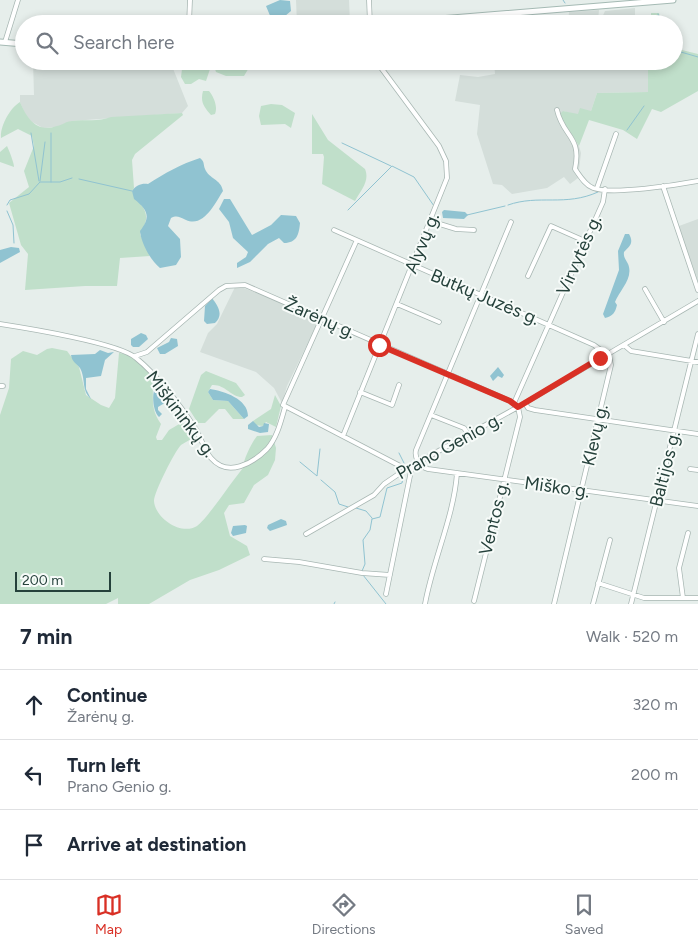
<!DOCTYPE html>
<meta charset="utf-8">
<style>
body{margin:0;font-family:Figtree,sans-serif;background:#f2f2f3;color:#1f2937}
.scale{position:absolute;left:15px;bottom:12px;width:96px;box-sizing:border-box;padding-left:5px;border:2px solid #25413b;border-top:0;font-size:14px;line-height:18px;white-space:nowrap;color:#25413b;-webkit-text-stroke:4px #f7fbf9;paint-order:stroke}
.stop{position:absolute;width:15px;height:15px;margin:-11px;border:4px solid #d93025;border-radius:50%;background:#fff}
.stop.end{background:#d93025;border-color:#fff;box-shadow:0 1px 5px #0008}
.list{margin:0;padding:0;list-style:none}
h2{display:flex;justify-content:space-between;align-items:center;height:65px;margin:0;padding:0 20px;font-size:21px}
h2 small{font-size:16px;font-weight:400;color:#747a83}
.list li{display:grid;grid-template-columns:32px 1fr auto;gap:15px;align-items:center;box-sizing:border-box;height:70px;padding:0 20px;border-top:1px solid #e0e1e3}
.list b{display:block;font-size:19px;white-space:nowrap}
.list p{margin:0;font-size:16px;white-space:nowrap;color:#747a83}
.list em{font-size:16px;font-style:normal;color:#747a83}
.icon{flex:none;width:28px;height:28px;fill:none;stroke:currentColor;stroke-width:2;stroke-linecap:round;stroke-linejoin:round}
.map{position:relative;flex:none;width:698px;height:604px;overflow:hidden}
.search{position:absolute;background:#fff;box-shadow:0 2px 8px #0003;left:15px;right:15px;top:15px;height:55px;display:flex;align-items:center;gap:12px;box-sizing:border-box;padding:0 18px;border-radius:28px;color:#747a83;font-size:19px}
.sheet{height:275px;background:#fff}
nav{display:flex;justify-content:space-around;align-items:center;box-sizing:border-box;height:70px;border-top:1px solid #e0e1e3;background:#fff;font-size:14px;color:#747a83}
nav a{display:grid;justify-items:center;gap:2px}
nav .on{color:#d93025}
.map>svg:first-child{display:block}
</style>
<div class="map">
<svg width="698" height="604" viewBox="0 0 698 604">
<rect width="100%" height="100%" fill="#e6eeeb"/>
<path fill="#d4deda" d="M296 0H349L350 23 297 24Z
M635 8V23L654 24H568L569 12 599 10 598 20H601L605 11Z
M33 61H170L188 106 182 113 72 121 57 127 43 128 27 119 20 102V95H34Z
M494 61H643L648 64V92L597 93 591 111 578 115 563 111 562 121 579 146 581 153 579 170 582 175 570 184 564 177 547 188 512 194 502 185 493 184 477 134 480 105 455 101 460 75 478 77 495 74Z
M698 219V283L679 226Z
M236 285 320 318 287 386 282 403 274 388 256 372 200 352 208 333 217 324Z"/>
<path fill="#c0dfca" d="M651 13H659L662 24 651 23Z
M674 48 698 54V91L661 112 652 109 637 139 623 130 589 120 579 146 559 115 563 111 578 114 580 108 591 111 597 93 648 92V64L643 61H674Z
M225 61H253L244 76H226L216 72 215 69Z
M206 67 210 69 206 81 199 79 191 84H185L181 77 182 69Z
M203 91H209C214 97 218 107 215 114L211 115C204 107 200 102 203 91Z
M20 102C27 119 37 133 57 126 63 125 66 121 72 121 86 119 98 122 111 117L182 113 183 115 135 154 132 160 134 188 132 191C143 209 153 213 140 234L150 256 120 258 117 286H85L25 290 28 254 21 245 9 203 29 187 24 171 34 146 32 136 18 129 1 138C0 126 10 108 20 102Z
M271 104 282 105 295 113 291 128 285 124 261 125 259 116 261 106Z
M312 114 328 140 365 169C370 181 361 190 355 201L322 184 324 157 323 154H312Z
M7 146C9 150 14 163 14 167L0 162V152Z
M52 348 67 351 79 367 86 395 101 405 109 408 115 398 119 353C130 354 146 364 150 374 157 391 147 405 161 424L156 437 157 440H162L169 430 181 423 185 424 193 436 191 439C188 441 184 443 181 445 175 451 154 492 154 501 155 518 181 536 197 526 207 519 232 481 243 468 243 460 252 442 257 436L272 435 276 448 275 460 268 475 254 485 244 503 229 505 224 513 230 536 247 546 250 555 219 570 190 580 149 604H118V598L106 604H0V415L9 388 11 359 23 351 37 355 47 349Z
M206 371 236 383 245 395 242 397C231 397 225 384 212 385L208 392 213 400 228 401 244 419H233L225 409H219L205 423H198L189 409 201 375Z
M275 395 281 406 276 427 266 422 263 426 254 425 253 421 271 409Z"/>
<path fill="#90c3d1" d="M280 0 290 1 291 11 285 16 271 18 266 6Z
M200 158C205 162 203 164 205 169 209 179 221 179 223 191 215 203 204 228 186 220 179 217 177 215 171 218L168 226 180 239 181 257 176 265 160 268C151 261 141 243 140 231 151 217 148 210 134 199L132 191C136 185 142 183 148 184 165 173 181 164 200 158Z
M224 199H230L252 235 271 225 281 215 296 216 300 223C299 234 297 243 284 243L279 238 268 244 250 262 237 268V263L246 257 248 252 233 238 229 222 219 209Z
M444 210 465 212 468 215 464 219 443 218 442 212Z
M625 234H629C634 243 630 246 624 252 623 259 628 261 629 267 632 280 619 291 615 302L617 305C615 313 613 316 605 318L603 314 619 270 618 251Z
M11 247 19 248 20 252 0 263V250Z
M212 298C218 306 224 315 215 323L207 324 204 321 205 306Z
M141 333 146 335 148 339 139 347H133L131 345V339Z
M171 338 177 339 178 346 165 354H160L157 348 169 342Z
M100 350 108 353 114 352 105 360 101 376 86 378V389L91 399C81 390 86 379 80 368 76 363 72 362 71 355L95 354Z
M498 367 504 375 502 378 498 376 493 381 490 376Z
M156 386 168 401 158 407V410L162 414 159 417C153 412 151 393 156 386Z
M210 389C224 391 248 399 248 416L244 419 228 401 213 400 208 392Z
M253 421 259 427 263 426 264 423 269 424 268 432 260 433 248 429V425Z
M281 519 286 521 287 525 270 531 267 528 268 525Z
M245 525 247 526 246 533 233 536 231 533 233 526Z"/>
<g fill="none" stroke-linecap="round" stroke-linejoin="round">
<path stroke="#90c3d1" stroke-width="1" d="M563 0 565 3
M658 14 661 24
M674 50 698 57
M627 130 644 106
M31 133 39 181
M51 133V182
M342 143 391 166
M79 179 132 191
M40 181 45 142
M7 205 10 200 29 194 40 182H60L72 178
M508 205C539 194 565 207 598 192
M348 210 392 166 414 177 434 206
M7 211 13 225 14 243
M467 215 505 206
M399 453 404 463
M300 462 317 476 320 449
M321 480 335 492 339 504 348 507
M356 508 366 511 372 518
M372 519 380 517 387 488 402 483 404 473
M362 571 365 564 363 540 370 530 372 519
M363 575 386 604
M334 604 335 602"/>
<defs>
<path id="street" d="M369 0 370 24
M189 24 190 0
M5 42 18 0
M557 110C563 137 582 136 575 169 580 176 585 185 593 188 612 195 677 185 698 181
M663 186 698 290
M597 188 616 134
M430 221 456 229 474 230
M511 222 416 450C414 458 420 467 428 469L698 506
M334 230 594 345 609 356 611 365 554 604
M356 242 283 405 406 469
M528 276 551 226 585 241
M645 289 664 322
M397 304 439 322
M0 324C26 328 119 343 136 358 156 374 181 406 195 428 201 437 204 450 211 458 228 478 253 463 267 449 277 438 281 421 285 407
M624 345 631 351 698 362
M135 356 147 352 219 290 226 286 245 285 510 401 518 407
M0 386H3
M360 392 392 405 399 385
M514 403 603 202 605 189
M525 403 528 408 535 410 698 434
M431 415 464 428 469 435
M343 436 447 178 446 161 439 146 376 61
M690 469 698 470
M306 534 374 495 384 484 406 469 518 407 698 301
M264 559 299 562 362 573 390 575
M598 583 644 598H698
M386 594 412 466
M683 598 679 568 688 533
M474 601 520 417 518 407
M425 604C433 560 454 516 457 473
M593 604 610 540
M631 604 698 334"/>
<path id="secondary" d="M378 24 673 0
M0 42 24 44"/>
</defs>
<use href="#street" stroke="#a8b7b3" stroke-width="5.5"/>
<use href="#secondary" stroke="#a5bab4" stroke-width="7"/>
<use href="#street" stroke="#fff" stroke-width="4"/>
<use href="#secondary" stroke="#fff" stroke-width="5"/>
</g>
<g fill="none" stroke-linecap="round" stroke-linejoin="round">
<path stroke="#d93025" stroke-width="6" d="M379 345 510 401 518 407 600 358"/>
</g>
<g text-anchor="middle" stroke-width="4" stroke-linejoin="round" paint-order="stroke">
<g font-size="18" fill="#25413b" stroke="#f7fbf9">
<text transform="translate(422 243) rotate(-68)" y="6">Alyvų g.</text>
<text transform="translate(579 255) rotate(-66)" y="6">Virvytės g.</text>
<text transform="translate(485 297) rotate(23)" y="6">Butkų Juzės g.</text>
<text transform="translate(320 318) rotate(24)" y="6">Žarėnų g.</text>
<text transform="translate(181 414) rotate(53)" y="6">Miškininkų g.</text>
<text transform="translate(595 435) rotate(-77)" y="6">Klevų g.</text>
<text transform="translate(449 446) rotate(-29)" y="6">Prano Genio g.</text>
<text transform="translate(665 469) rotate(-76)" y="6">Baltijos g.</text>
<text transform="translate(557 487) rotate(8)" y="6">Miško g.</text>
<text transform="translate(494 518) rotate(-76)" y="6">Ventos g.</text>
</g>
</g>
</svg>
<div class="scale">200 m</div>
<div class="stop" style="left:379px;top:345px"></div>
<div class="stop end" style="left:600px;top:358px"></div>
<div class="search"><svg class="icon" aria-label="search" viewBox="0 0 24 24"><circle cx="10" cy="10" r="6"/><path d="M15 15l6 6"/></svg>Search here</div>
</div>
<section class="sheet">
<h2>7 min<small>Walk · 520 m</small></h2>
<ul class="list">
<li><svg class="icon" aria-label="ahead" viewBox="0 0 24 24"><path d="M12 20V5M6 11l6-6 6 6"/></svg><div><b>Continue</b><p>Žarėnų g.</p></div><em>320 m</em></li>
<li><svg class="icon" aria-label="left" viewBox="0 0 24 24"><path d="M17 20v-9H6M10 6l-5 5 5 5"/></svg><div><b>Turn left</b><p>Prano Genio g.</p></div><em>200 m</em></li>
<li><svg class="icon" aria-label="arrive" viewBox="0 0 24 24"><path d="M6 21V4h12l-3 4 3 4H6"/></svg><div><b>Arrive at destination</b></div></li>
</ul>
</section>
<nav>
<a class="on"><svg class="icon" aria-label="map" viewBox="0 0 24 24"><path d="M3 6l6-2 6 2 6-2v14l-6 2-6-2-6 2zM9 4v14M15 6v14"/></svg>Map</a>
<a><svg class="icon" aria-label="directions" viewBox="0 0 24 24"><path d="M12 3l9 9-9 9-9-9zM9 14v-3h6M13 9l2 2-2 2"/></svg>Directions</a>
<a><svg class="icon" aria-label="saved" viewBox="0 0 24 24"><path d="M7 4h10v16l-5-4-5 4z"/></svg>Saved</a>
</nav>
